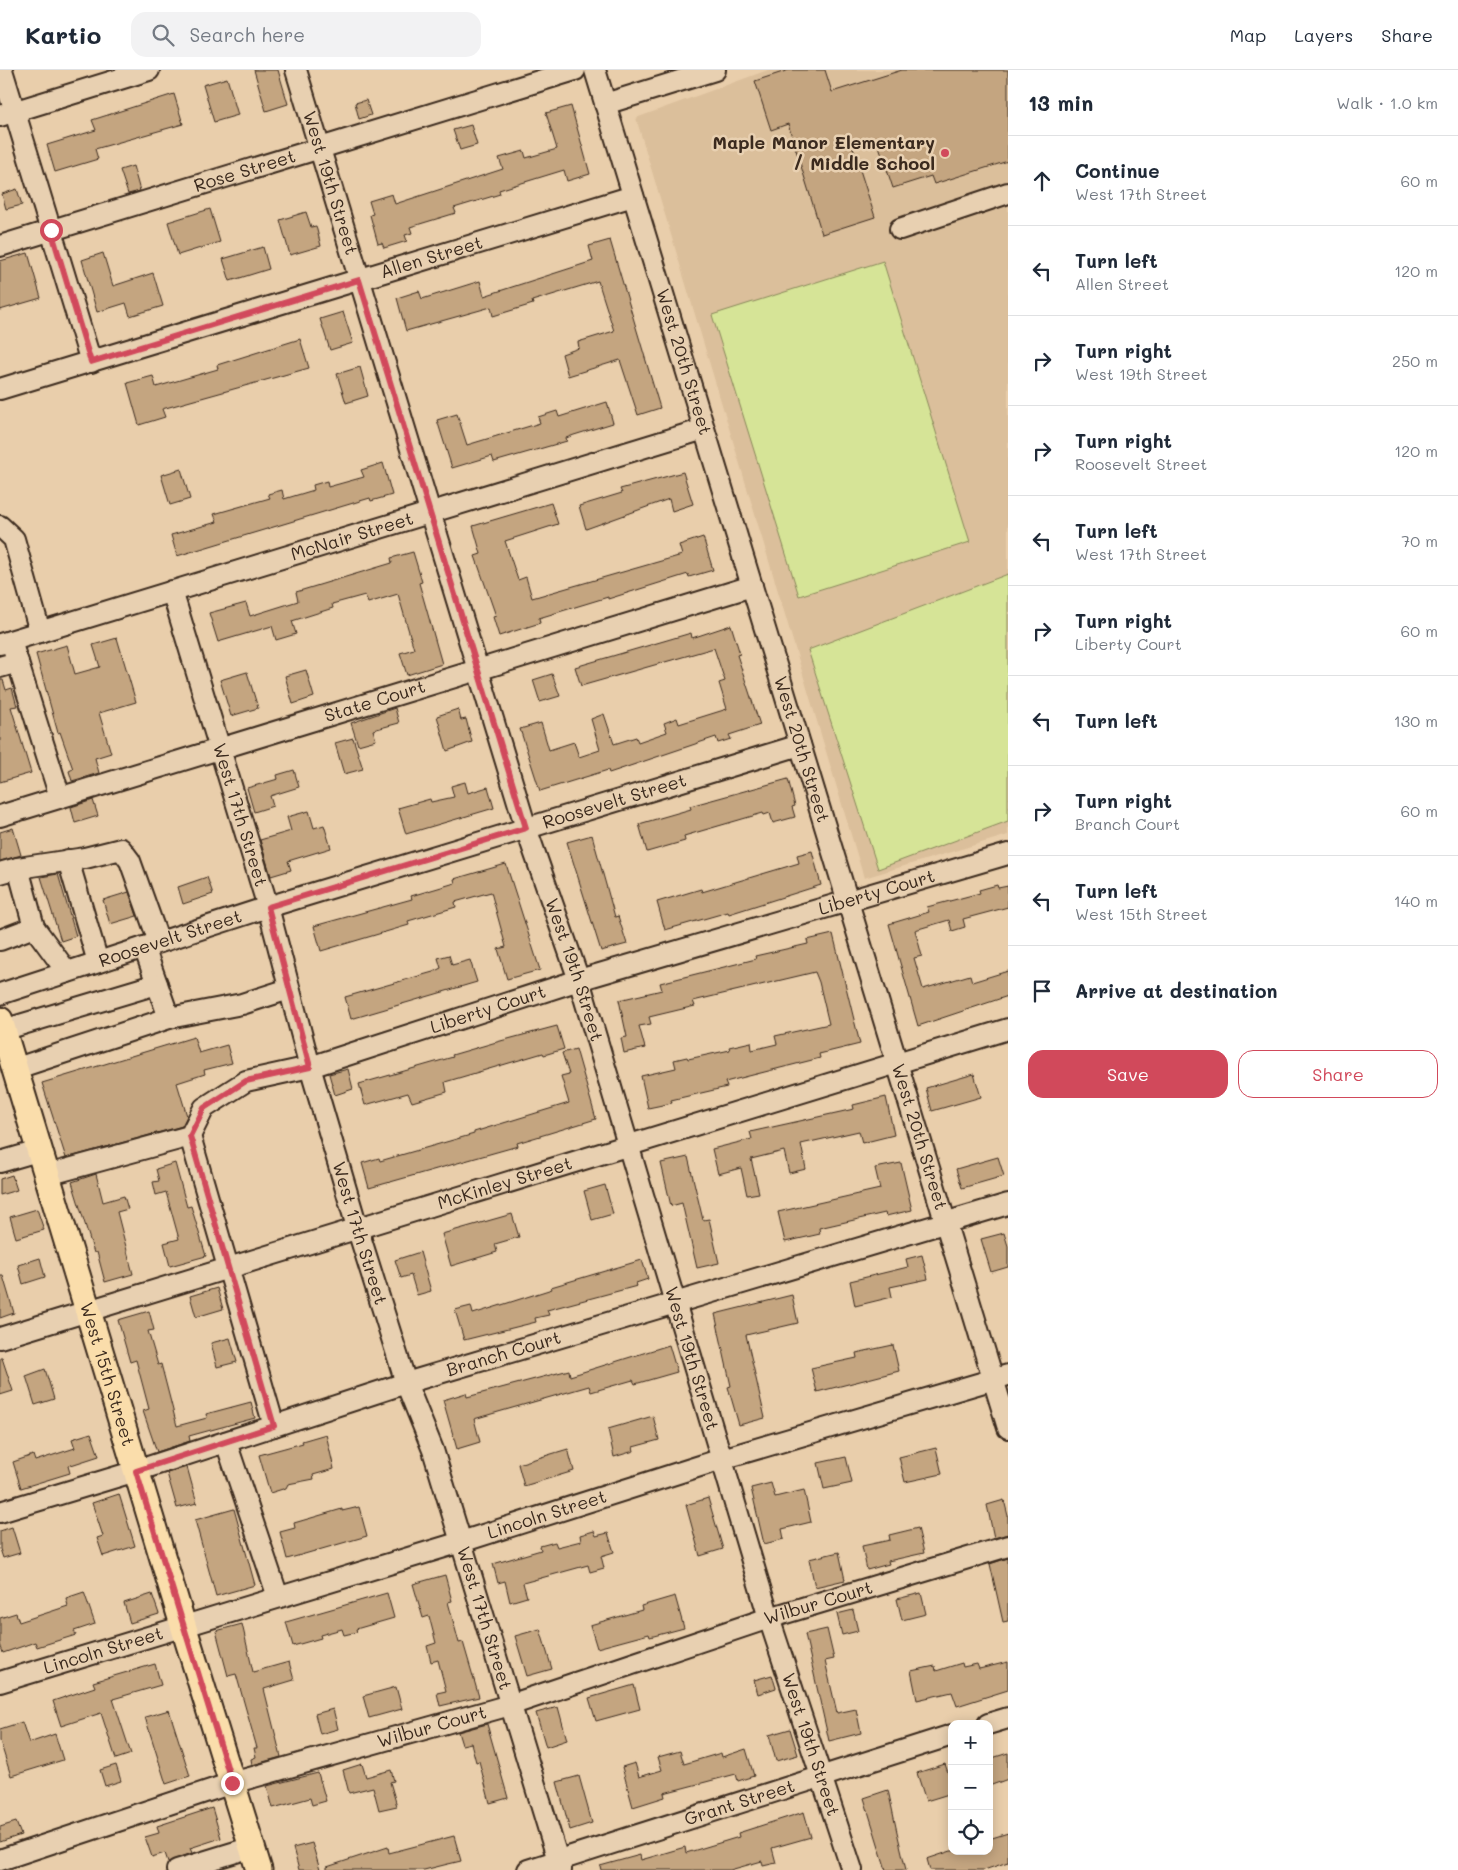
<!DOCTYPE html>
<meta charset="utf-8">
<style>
body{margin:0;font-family:Mali,sans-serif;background:#f2f2f3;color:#1f2937}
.controls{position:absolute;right:15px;bottom:15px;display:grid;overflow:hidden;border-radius:10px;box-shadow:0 2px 12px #0003}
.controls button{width:45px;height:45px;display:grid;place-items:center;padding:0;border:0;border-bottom:1px solid #e0e1e3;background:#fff;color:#1f2937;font:25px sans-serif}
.stop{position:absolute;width:15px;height:15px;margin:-11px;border:4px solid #d1495b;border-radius:50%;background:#fff}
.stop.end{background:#d1495b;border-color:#fff;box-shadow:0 1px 5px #0008}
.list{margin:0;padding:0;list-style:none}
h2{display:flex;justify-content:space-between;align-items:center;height:65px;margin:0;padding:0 20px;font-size:21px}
h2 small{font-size:16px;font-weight:400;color:#747a83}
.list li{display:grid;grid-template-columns:32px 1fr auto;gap:15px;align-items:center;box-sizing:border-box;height:90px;padding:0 20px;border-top:1px solid #e0e1e3}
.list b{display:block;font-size:19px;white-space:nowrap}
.list p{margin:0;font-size:16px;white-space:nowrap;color:#747a83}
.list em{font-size:16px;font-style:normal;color:#747a83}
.actions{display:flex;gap:10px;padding:15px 20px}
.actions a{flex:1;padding:11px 0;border:1px solid #d1495b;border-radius:15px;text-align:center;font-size:18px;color:#d1495b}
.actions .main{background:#d1495b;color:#fff}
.icon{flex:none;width:28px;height:28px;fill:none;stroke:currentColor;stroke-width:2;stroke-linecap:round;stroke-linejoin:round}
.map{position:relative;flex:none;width:1008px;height:1800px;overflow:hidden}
header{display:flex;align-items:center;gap:30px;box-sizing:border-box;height:70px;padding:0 25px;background:#fff;border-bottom:1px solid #e0e1e3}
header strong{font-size:24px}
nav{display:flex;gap:28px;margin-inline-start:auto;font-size:18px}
.search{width:350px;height:45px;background:#f2f2f3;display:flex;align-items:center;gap:12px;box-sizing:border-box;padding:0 18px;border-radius:15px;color:#747a83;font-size:19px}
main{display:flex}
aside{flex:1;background:#fff}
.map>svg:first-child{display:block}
</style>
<header>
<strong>Kartio</strong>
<div class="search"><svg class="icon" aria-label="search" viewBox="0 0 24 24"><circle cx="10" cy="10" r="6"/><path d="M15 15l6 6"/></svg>Search here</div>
<nav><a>Map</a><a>Layers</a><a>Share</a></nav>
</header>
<main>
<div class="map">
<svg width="1008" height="1800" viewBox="0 0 1008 1800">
<rect width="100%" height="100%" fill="#e9ceab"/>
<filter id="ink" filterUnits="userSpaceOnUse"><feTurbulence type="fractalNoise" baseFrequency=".02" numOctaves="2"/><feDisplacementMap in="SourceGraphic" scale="10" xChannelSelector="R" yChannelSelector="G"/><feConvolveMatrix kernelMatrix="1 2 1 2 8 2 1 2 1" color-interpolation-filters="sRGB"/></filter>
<g filter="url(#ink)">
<path fill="#dbbf9b" d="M768 0H1008V765L864 808 636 48Z"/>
<path fill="#d6e497" stroke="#88875a" d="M883 191 970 472 799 526 712 245Z
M1008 504V751L878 799 808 580Z"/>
<path fill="#c4a580" stroke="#3b2a1e" d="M254 0H278L288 34 266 41Z
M789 0H825L832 22 902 0H1008V91L934 114 931 106 893 118 876 67 852 75 875 147 822 164 788 54 771 60 755 11Z
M227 8 238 45 214 52 203 15Z
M174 24 183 54 95 79 98 89 55 102 47 75 96 60 92 50Z
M366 30 371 45 359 49 355 33Z
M571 36 590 104 567 111 564 100 499 120 500 124 454 138 456 143 410 157 412 163 405 165 407 171 384 178 382 173 378 174 370 145 373 144 369 131 392 124 395 134 503 99 499 88 524 81 526 88 557 79 546 43Z
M471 55 477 75 460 80 453 60Z
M133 96 140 121 128 124 120 100Z
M17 119 22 135 6 139 2 124Z
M210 139 220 172 178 185 168 152Z
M306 142 311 157 316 156 321 176 290 185 280 150Z
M610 170 660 338 638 345 620 290 568 306 562 284 579 278 578 272 614 261 598 211 532 231 533 234 493 246 491 237 406 261 397 228 419 221 422 229 480 211 484 226 593 191 589 176Z
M263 177 269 199 230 211 223 189Z
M28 183 41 228 0 240V191Z
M103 183 113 216 153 203 163 236 130 246 126 233 97 242 82 190Z
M343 242 353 273 330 280 320 249Z
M300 269 309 298 162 339 165 347 139 355 127 313 153 306 156 317 218 299 217 295Z
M360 297 368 326 346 333 337 304Z
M607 332 613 353 574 365 566 368 567 371 494 392 492 386 452 398 437 350 457 344 467 375 540 353 538 347 557 341 559 347Z
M383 393 392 425 371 431 370 428 177 486 171 465 217 452 214 444 270 428 268 424 282 420 284 429 314 420 313 415 327 411 328 417 364 407 361 400Z
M181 399 190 429 170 435 161 405Z
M683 402 693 434 672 441 669 429 586 459 579 436 622 423 620 419Z
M551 433 558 454 505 471 518 510 526 507 532 528 682 485 679 475 703 467 713 500 689 507 688 504 608 529V527L539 548 540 553 499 566 493 547 496 546 475 486 481 484 473 456Z
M413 482 422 512 419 513 442 594 407 605 400 583 414 579 398 524 368 533 365 525 332 534 333 538 292 551 296 564 276 570 272 556 218 572 209 543 246 533 250 546 298 531 296 522 392 493 391 488Z
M731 555 740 584 737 585 760 655 729 665 731 669 718 673 716 667 609 703 608 700 540 721 520 659 541 653 549 680 574 672 579 687 600 680 591 649 604 644 614 674 636 667 638 672 667 662 664 653 677 648 679 654 727 639 719 613 725 611 714 578 581 616 575 597 691 563 692 568Z
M117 568 136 632 99 643 111 683 95 688 99 703 72 711 69 701 73 699 60 662 58 663 36 584 67 575 75 604 100 597 93 575Z
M306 600 314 627 293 634 285 606Z
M247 602 258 638 231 646 220 610Z
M552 604 560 626 540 632 533 610Z
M0 610H3L6 620 12 618 17 636 11 637 31 703 0 712Z
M395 638 399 653 373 660 376 670 358 675 351 653Z
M458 639 461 650 466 649 472 672 447 681 437 646Z
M353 668 363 699 344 704 335 673Z
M294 700 299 717 270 726 273 736 254 742 247 718 278 709 277 705Z
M788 709 795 736 792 737 795 747 773 753 770 743 764 745 763 743 684 766 685 771 647 782 639 754 691 739 690 736Z
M465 712 468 723 488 717 494 738 406 764 398 738 430 729 431 732 454 727 451 716Z
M93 730 98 746 75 753 71 737Z
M309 741 314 758 324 755 331 778 288 791 291 800 271 806 260 770 291 761 287 747Z
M13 758 21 785 0 791V762Z
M592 765 615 847 618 846 627 874 601 881 567 772Z
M812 781 821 815 729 844 728 842 665 860 657 832 701 819 702 822 799 793 797 785Z
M506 794 540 900 507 909 498 879 506 877 491 822 455 832 456 837 408 851 409 855 321 881 314 856 412 829 411 826 455 813 454 809Z
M58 804 76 866 61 871 41 807Z
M207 807 213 824 183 834 178 817Z
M997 815 998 818 1008 816V837L963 849 965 857 952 861 949 850 915 860 922 886 914 888 923 919 970 905 972 912 1008 901V926L918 956 889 854 929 842 927 837 980 823 979 820Z
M129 822 137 846 110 854 103 830Z
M833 864 860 974 819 984 820 988 725 1012 727 1017 671 1030 672 1033 648 1038 641 1006 676 998 674 990 687 987 688 989 730 980 729 977 751 972 752 980 777 974 775 966 829 954 819 912 815 902 693 931 695 936 649 947 651 954 639 956 645 978 624 983 621 968 627 967 619 930 662 920 660 913 756 889 755 886 808 874 807 870Z
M449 885 452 895 470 890 477 912 351 949 345 927 433 902 441 898 438 888Z
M557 956 564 979 544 985 543 983 445 1012 447 1022 412 1032 408 1023 365 1035 359 1014 453 987 452 985 493 973Z
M194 967 199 983 227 975 232 993 204 1000 205 1004 177 1013 187 1046 182 1056 66 1088 42 1013Z
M576 979 596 1049 517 1073 518 1076 369 1118 362 1093 379 1088 380 1091 474 1064V1062L569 1033 561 1006 569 1004 562 983Z
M348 999 353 1019 335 1025 329 1004Z
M974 1004 981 1027 932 1041 926 1018Z
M886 1027 894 1065 862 1073 859 1061 801 1074 806 1099 789 1103 784 1081 751 1089 759 1123 747 1125 741 1098 718 1104 712 1079 752 1069 750 1062 854 1039 853 1035Z
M688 1087 703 1150 709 1149 719 1193 697 1198 682 1133 671 1136 661 1093Z
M998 1087 1004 1106 962 1118 956 1099Z
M175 1093 187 1137 191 1136 206 1186 170 1196 164 1173 179 1169 166 1122 156 1125 153 1112 159 1111 156 1099Z
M901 1093 912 1140 886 1146 885 1143 819 1158 820 1164 785 1172 778 1142 880 1119 875 1098Z
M96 1104 103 1132 124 1126 128 1139 117 1142 133 1204 105 1212 97 1182 94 1183 72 1112Z
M12 1105 17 1120 0 1125V1109Z
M605 1115 613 1144 592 1150 584 1121Z
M37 1139 44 1160 16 1168 10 1147Z
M512 1144 519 1167 495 1174 497 1182 451 1196 442 1164Z
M1004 1163 1008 1176V1197L991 1202 981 1169Z
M420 1182 431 1221 417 1225 411 1205 401 1208 395 1190Z
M922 1185 928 1209 890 1217 892 1227 855 1236 850 1211 908 1197 906 1189Z
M40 1188 45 1207 23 1214 18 1195Z
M642 1190 648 1209 636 1213 637 1216 547 1240 549 1245 535 1248 536 1252 464 1270 455 1240 471 1236 473 1244 552 1219 551 1217Z
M0 1206H3L14 1243 0 1248Z
M217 1218 223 1239 196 1247 190 1226Z
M792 1225 798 1253 746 1265 765 1348 739 1355 728 1317 731 1316 715 1244Z
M149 1241 154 1260 148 1261 158 1295 161 1294 177 1356 207 1348 206 1344 251 1332 255 1348 189 1366 190 1371 157 1382 143 1341 149 1339 136 1290 130 1292 118 1250Z
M230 1268 237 1292 217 1297 211 1273Z
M669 1275 677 1302 635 1314 633 1310 591 1322 589 1316 474 1349 480 1372 457 1379 443 1330 466 1323 467 1327 569 1300 570 1306Z
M893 1275 899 1301 817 1322 811 1298 857 1288 856 1283Z
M0 1288H2L13 1321 0 1325Z
M45 1299 54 1329 35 1335 26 1306Z
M653 1346 659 1370 633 1377 634 1381 614 1387 608 1359Z
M91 1363 99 1386 68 1396 70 1403 21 1418 13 1392 33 1385 35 1391 75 1378 72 1369Z
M326 1364 334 1399 313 1405 314 1409 288 1414 286 1418 270 1423 259 1385 303 1373 302 1371Z
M936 1378 942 1404 905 1412 899 1387Z
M568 1379 574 1401 524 1416 518 1394Z
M846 1387 852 1413 824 1419 818 1393Z
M187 1397 197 1433 177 1438 167 1403Z
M771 1413 775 1427 804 1420 811 1452 782 1459 784 1469 764 1474 751 1418Z
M119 1424 135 1476 103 1486 97 1468 103 1466 92 1433Z
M708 1428 723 1479 700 1486 686 1435Z
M1004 1430 1008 1446V1464L994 1468 987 1435Z
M359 1437 367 1466 287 1489 280 1462 295 1458 294 1453 342 1439V1441Z
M234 1439 255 1515 216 1526 195 1450Z
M12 1457 20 1483 3 1488 0 1479V1461Z
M918 1458 924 1483 888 1491 889 1494 867 1500 862 1476 890 1470 889 1465Z
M594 1461 596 1466 608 1463 614 1482 601 1486 604 1498 590 1502 588 1495 523 1513 527 1527 510 1532 505 1511 498 1513 493 1494 541 1480 540 1476 555 1472 557 1477 581 1471 580 1465Z
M839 1482 845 1510 815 1517 809 1489Z
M1008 1488V1551L1003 1552 990 1494Z
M445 1505 452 1531 448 1532 459 1573 463 1572 479 1627 440 1636 437 1623 446 1621 438 1590 431 1592 427 1576 436 1573 429 1546 423 1548 413 1514Z
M84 1522 95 1554 74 1561 76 1565 37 1577 35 1572 3 1583 0 1574V1548L16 1543 19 1552 68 1536 66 1528Z
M387 1523 394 1548 356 1559 357 1562 344 1565 342 1559 320 1565 321 1568 293 1576 286 1552Z
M921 1523 926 1544 902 1550 897 1529Z
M152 1524 159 1544 130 1553 124 1533Z
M675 1526 684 1558 650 1567 649 1564 597 1578 590 1555 642 1540 641 1536Z
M853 1540 858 1561 842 1565 837 1544Z
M242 1554 253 1602 289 1592 294 1610 264 1619 281 1687 252 1695 251 1689 256 1687 254 1678H257L236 1604 228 1606 216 1561Z
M540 1559 552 1599 527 1606 515 1566Z
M827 1559 834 1589 825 1591 837 1643 856 1639 861 1663 829 1671 805 1564Z
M1008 1592V1620L957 1636 952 1622 917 1630 911 1601 935 1596 936 1601 962 1593 963 1597 977 1594 979 1599Z
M155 1594 161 1615 113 1629 131 1684 116 1689 101 1643 61 1656 53 1631 95 1617 93 1612Z
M772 1605 776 1618 758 1624 754 1610Z
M634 1615 640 1639 596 1651 589 1628Z
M396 1617 402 1639 369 1648 363 1626Z
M558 1637 567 1670 546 1677 536 1643Z
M333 1639 338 1659 320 1664 315 1644Z
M169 1640 190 1706 166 1714 145 1647Z
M22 1652 29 1673 55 1664 63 1690 11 1706 0 1671V1659Z
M487 1654 508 1728 490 1733 479 1691 476 1692 471 1673 462 1675 458 1662Z
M790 1659 798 1685 776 1691 769 1665Z
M746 1679 754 1706 738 1711 736 1704 664 1723 665 1727 633 1737 622 1697 635 1693 639 1707 662 1700 658 1687 680 1681 684 1694 721 1683 722 1687Z
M1008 1683V1709L989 1716V1689Z
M362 1694 366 1707 391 1700 394 1711 390 1712 397 1736 379 1740 373 1717 349 1723 343 1700Z
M945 1694 952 1714V1723L926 1731 917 1703Z
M116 1695 121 1711 105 1716 100 1700Z
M318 1703 326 1731 312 1735 310 1728 273 1738 267 1716Z
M579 1706 592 1753 570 1760 557 1712Z
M888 1720 897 1762 906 1800H886L864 1728Z
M212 1738 221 1768 190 1778 192 1783 168 1792 165 1783 152 1787 145 1767 159 1763 157 1756Z
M804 1742 811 1767 772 1778 776 1793 763 1796 762 1791 730 1800H601L600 1796 640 1785 641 1790 685 1777 686 1783 739 1767 738 1763Z
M16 1752 21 1765 0 1772V1757Z
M1008 1763V1792L984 1800H930L927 1789 951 1781H989V1769Z
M454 1766 461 1791 444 1795 424 1800H327V1797L388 1777 389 1783Z
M312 1773 320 1800H299L293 1778Z"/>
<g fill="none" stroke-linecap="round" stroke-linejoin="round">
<defs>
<g id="minor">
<path d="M2 0 91 292"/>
<path id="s1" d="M296 0 526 758 579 910 769 1548 852 1800"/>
<path id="s2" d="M595 0 1008 1358"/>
<path d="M605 34 715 0"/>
<path d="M0 46 149 0"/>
<path d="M900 159 1008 123"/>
<path id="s3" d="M0 176 575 0"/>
<path id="s4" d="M0 319 633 126"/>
<path d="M0 456 14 469 40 562"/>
<path id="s5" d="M172 521 268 837 310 997 357 1157 406 1313 433 1380 561 1800"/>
<path d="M11 571 60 727"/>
<path id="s6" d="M0 574 704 359"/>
<path d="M0 597 18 592"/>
<path id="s7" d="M0 746 752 516"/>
<path d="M68 790 98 892"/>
<path d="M18 798 85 788 121 779 130 791 159 872"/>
<path d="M0 803 18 798 34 857 0 870"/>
<path d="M34 857 67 902"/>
<path d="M144 877 169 948"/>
<path id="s8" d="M0 924 268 837 800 675"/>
<path d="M3 960 157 914"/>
<path d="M14 999 169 948 242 934 289 919"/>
<path d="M190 1066 274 1356"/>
<path d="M0 1092 38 1081"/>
<path id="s9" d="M47 1105 190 1066 204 1038 246 1011 310 997 579 910 1008 784"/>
<path id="s10" d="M0 1268 1008 959"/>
<path d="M226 1372 278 1527"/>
<path id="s11" d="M0 1442 136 1401 406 1313 1008 1134"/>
<path id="s12" d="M0 1612 461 1472 722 1389 1008 1305"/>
<path d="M988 1654 1008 1648"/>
<path id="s13" d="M0 1790 232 1713 510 1635 769 1548 1008 1476"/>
<path d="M177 1800 252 1777"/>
<path id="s14" d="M528 1800 952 1665"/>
</g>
<g id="major">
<path id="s15" d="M0 950 183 1555 259 1800"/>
</g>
</defs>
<use href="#minor" stroke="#3b2a1e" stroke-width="24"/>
<use href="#major" stroke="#3b2a1e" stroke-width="29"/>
<use href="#minor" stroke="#e8d0b1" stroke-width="20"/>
<use href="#major" stroke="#faddab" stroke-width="25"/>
</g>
</g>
<g fill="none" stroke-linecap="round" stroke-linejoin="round" filter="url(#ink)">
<path stroke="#d1495b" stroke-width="6" d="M51 160 91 292 359 210 526 758 268 837 310 997 246 1011 204 1038 190 1066 274 1356 136 1401 232 1713"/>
</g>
<circle fill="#d1495b" stroke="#e8d0b1" stroke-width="2" cx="945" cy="83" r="5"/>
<g text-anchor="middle" stroke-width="5" stroke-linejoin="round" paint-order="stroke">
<g font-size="18" font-weight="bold" fill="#3b2a1e" stroke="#e8d0b1" text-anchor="end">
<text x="935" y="79">Maple Manor Elementary<tspan x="935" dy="21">/ Middle School</tspan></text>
</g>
<g font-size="18" fill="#3b2a1e" stroke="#e8d0b1">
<text dy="6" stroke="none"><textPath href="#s3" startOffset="256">Rose Street</textPath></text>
<text dy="6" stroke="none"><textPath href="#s1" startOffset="118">West 19th Street</textPath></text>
<text dy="6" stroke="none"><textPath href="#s4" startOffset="451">Allen Street</textPath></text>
<text dy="6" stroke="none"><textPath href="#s2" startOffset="305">West 20th Street</textPath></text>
<text dy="6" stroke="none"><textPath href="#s6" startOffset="368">McNair Street</textPath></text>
<text dy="6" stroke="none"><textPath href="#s7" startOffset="392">State Court</textPath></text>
<text dy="6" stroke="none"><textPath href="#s2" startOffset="710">West 20th Street</textPath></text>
<text dy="6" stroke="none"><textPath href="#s8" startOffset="644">Roosevelt Street</textPath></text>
<text dy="6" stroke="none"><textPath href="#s5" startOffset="234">West 17th Street</textPath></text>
<text dy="6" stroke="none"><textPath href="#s9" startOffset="888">Liberty Court</textPath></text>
<text dy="6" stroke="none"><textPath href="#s8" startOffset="179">Roosevelt Street</textPath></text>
<text dy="6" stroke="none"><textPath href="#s1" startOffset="942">West 19th Street</textPath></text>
<text dy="6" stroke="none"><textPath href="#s9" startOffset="482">Liberty Court</textPath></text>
<text dy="6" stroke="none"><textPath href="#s2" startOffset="1115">West 20th Street</textPath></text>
<text dy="6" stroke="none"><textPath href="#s10" startOffset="528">McKinley Street</textPath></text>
<text dy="6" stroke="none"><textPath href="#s5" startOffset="669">West 17th Street</textPath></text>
<text dy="6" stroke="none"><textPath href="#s11" startOffset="528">Branch Court</textPath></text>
<text dy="6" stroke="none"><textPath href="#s1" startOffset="1348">West 19th Street</textPath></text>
<text dy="6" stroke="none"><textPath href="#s15" startOffset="370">West 15th Street</textPath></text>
<text dy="6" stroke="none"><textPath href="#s12" startOffset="572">Lincoln Street</textPath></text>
<text dy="6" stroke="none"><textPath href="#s13" startOffset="858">Wilbur Court</textPath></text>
<text dy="6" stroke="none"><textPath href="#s5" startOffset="1074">West 17th Street</textPath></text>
<text dy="6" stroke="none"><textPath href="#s12" startOffset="108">Lincoln Street</textPath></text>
<text dy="6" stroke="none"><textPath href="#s13" startOffset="452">Wilbur Court</textPath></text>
<text dy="6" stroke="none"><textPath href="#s1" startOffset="1752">West 19th Street</textPath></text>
<text dy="6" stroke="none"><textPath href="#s14" startOffset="222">Grant Street</textPath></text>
</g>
</g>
</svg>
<div class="controls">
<button>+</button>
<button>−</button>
<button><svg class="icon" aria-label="locate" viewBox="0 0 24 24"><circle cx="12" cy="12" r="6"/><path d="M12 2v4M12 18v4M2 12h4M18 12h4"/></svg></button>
</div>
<div class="stop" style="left:51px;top:160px"></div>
<div class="stop end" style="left:232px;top:1713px"></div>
</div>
<aside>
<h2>13 min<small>Walk · 1.0 km</small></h2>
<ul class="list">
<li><svg class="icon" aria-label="ahead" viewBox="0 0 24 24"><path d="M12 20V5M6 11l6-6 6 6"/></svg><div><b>Continue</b><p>West 17th Street</p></div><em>60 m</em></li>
<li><svg class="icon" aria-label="left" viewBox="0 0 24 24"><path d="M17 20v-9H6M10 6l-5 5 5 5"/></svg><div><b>Turn left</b><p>Allen Street</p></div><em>120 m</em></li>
<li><svg class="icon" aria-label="right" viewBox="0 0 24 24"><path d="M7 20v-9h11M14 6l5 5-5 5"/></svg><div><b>Turn right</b><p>West 19th Street</p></div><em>250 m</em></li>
<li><svg class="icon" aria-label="right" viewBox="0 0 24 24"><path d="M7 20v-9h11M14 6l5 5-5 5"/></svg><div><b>Turn right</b><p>Roosevelt Street</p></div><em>120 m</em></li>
<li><svg class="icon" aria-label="left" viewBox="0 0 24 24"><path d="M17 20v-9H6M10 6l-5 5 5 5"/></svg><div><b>Turn left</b><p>West 17th Street</p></div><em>70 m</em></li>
<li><svg class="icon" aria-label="right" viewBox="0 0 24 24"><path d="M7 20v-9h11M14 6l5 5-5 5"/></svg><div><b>Turn right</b><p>Liberty Court</p></div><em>60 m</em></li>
<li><svg class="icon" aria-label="left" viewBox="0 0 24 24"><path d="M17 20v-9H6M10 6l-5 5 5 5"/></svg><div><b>Turn left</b></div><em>130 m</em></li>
<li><svg class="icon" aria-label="right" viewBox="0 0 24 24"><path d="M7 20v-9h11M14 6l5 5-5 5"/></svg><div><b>Turn right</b><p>Branch Court</p></div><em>60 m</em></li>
<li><svg class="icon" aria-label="left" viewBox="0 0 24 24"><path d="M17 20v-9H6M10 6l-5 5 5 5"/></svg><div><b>Turn left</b><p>West 15th Street</p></div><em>140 m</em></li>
<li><svg class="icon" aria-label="arrive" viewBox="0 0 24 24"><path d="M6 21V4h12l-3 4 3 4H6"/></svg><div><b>Arrive at destination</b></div></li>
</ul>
<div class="actions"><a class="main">Save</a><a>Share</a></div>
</aside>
</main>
